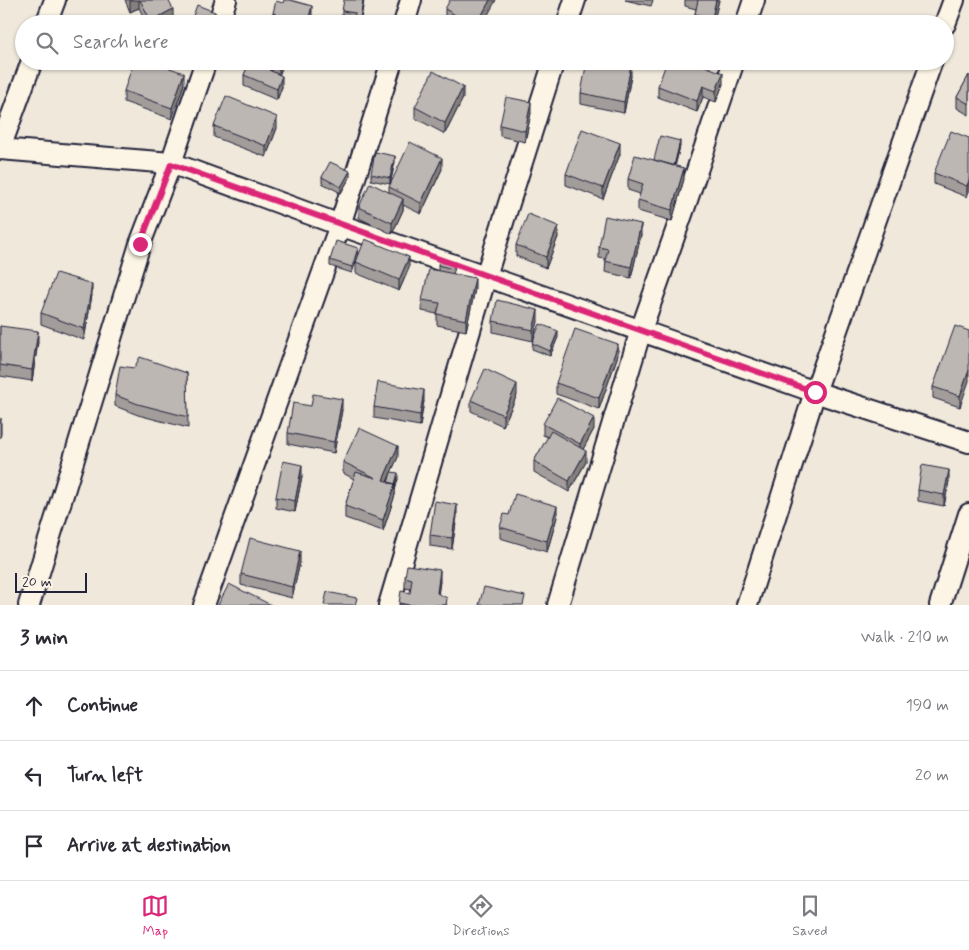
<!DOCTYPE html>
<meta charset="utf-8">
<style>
body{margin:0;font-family:Mynerve,sans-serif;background:#f7f7f7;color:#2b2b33}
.scale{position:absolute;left:15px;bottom:12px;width:72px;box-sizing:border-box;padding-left:5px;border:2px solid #22223b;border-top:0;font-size:14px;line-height:18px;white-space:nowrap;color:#22223b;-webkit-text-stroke:4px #fcf5e5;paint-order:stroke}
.stop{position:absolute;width:15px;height:15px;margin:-11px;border:4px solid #db2777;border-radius:50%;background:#fff}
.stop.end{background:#db2777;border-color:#fff;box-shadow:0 1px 5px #0008}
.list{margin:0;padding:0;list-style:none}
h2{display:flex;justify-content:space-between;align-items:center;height:65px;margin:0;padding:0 20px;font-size:21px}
h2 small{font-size:16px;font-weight:400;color:#7c7c81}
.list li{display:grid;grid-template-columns:32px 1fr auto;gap:15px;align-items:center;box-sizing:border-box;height:70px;padding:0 20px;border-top:1px solid #e1e1e2}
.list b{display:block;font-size:19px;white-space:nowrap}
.list em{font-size:16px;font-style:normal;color:#7c7c81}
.icon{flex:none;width:28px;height:28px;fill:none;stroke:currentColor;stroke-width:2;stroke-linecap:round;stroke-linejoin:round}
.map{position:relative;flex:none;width:969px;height:605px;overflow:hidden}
.search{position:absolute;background:#fff;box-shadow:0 1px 4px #0004;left:15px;right:15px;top:15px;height:55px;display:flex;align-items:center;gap:12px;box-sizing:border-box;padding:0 18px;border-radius:28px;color:#7c7c81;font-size:19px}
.sheet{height:275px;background:#fff}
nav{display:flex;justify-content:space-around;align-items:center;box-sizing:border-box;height:70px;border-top:1px solid #e1e1e2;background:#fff;font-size:14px;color:#7c7c81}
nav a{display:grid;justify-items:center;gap:2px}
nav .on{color:#db2777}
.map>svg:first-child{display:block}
</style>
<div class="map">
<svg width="969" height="605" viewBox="0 0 969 605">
<rect width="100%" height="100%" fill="#efe8db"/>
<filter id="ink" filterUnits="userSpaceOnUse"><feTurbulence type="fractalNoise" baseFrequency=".02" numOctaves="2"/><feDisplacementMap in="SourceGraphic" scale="10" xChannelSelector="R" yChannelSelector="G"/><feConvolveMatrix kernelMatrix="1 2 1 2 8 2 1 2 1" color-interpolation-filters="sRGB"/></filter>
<g filter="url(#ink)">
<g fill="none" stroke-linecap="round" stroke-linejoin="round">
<defs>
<path id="street" d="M46 24 55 0
M218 24 226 0
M404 24 411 0
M567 24 575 0
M746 24 754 0
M945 24 954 0
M0 148 32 61
M0 149 171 163 340 225 815 392 969 442
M29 605 140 244 171 163 206 61
M204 605 340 225 392 61
M389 605 486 276 554 61
M558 605 641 330 686 203 734 61
M747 605 815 392 932 61
M940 605 969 514"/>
</defs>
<use href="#street" stroke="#22223b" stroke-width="24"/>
<use href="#street" stroke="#fcf5e5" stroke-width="20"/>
</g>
<path fill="#a29d9a" stroke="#22223b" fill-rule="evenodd" d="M125 0H168L173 20 166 24H147L139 8 130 12Z
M364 0 360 24H354V19L342 17V11Z
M625 0H653L651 6Z
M685 0H719L713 24H695V14L696 9 685 6Z
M445 9 483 24H451L445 20Z
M273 13 312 17 310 24H273Z
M250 61H283V65L279 75 282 87 277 100 244 86V75Z
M969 75V115L957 108V97Z
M631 76 624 113 581 104V93Z
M184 84 172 119 124 102V91Z
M723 84 716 102 703 97 697 112 658 97V86Z
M463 98 445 134 415 118V107Z
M531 113 525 142 500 136V125Z
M214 126 277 128 266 157 214 137Z
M969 138 967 197 934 184V173Z
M680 146 675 166 684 179 672 221 638 211V200L640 194 628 190V179L654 160Z
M620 154 603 199 566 185V174Z
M395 162 390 184 371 180V174Z
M442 169 421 214 403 205V210L392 234 359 218V207L389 192V187Z
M322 177H350L341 193 322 183Z
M641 235 631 278 605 272 606 259 599 258V247Z
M558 237 546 268 516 256V245Z
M358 254 352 273 330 266V260Z
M356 262 409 268 399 291 356 273Z
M438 265 455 268 453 274 475 289 466 331 437 325V314L422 311V300L438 271Z
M92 295 84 340 41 324V313Z
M493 321H538L534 337H558L550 356 532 349 533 341 493 332Z
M0 326 38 342 32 381 0 376Z
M969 331 960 407 933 398V387Z
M618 355 599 409 556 394V383Z
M187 373 188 428 138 415 115 406V395Z
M517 395 503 426 471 411V400Z
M424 401 420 426 374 418V407Z
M311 406 342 410 334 453 288 444V433Z
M543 424 594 429 583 449 586 462 569 492 534 472V461L548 437 543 435Z
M398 457 391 472 398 479 395 490V495L383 531 345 518V506L354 479 343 473V462ZM391 473 389 482H387Z
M302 476 295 512 276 508V497Z
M949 481 944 506 918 501V490Z
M509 515 557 517 547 552 500 538V527Z
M457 516 452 549 430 546V535Z
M300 562 292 598 241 585V574Z
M405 577 440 581 438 594 447 605H399V603L410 593 411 589 405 588Z"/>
<path fill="#84807d" stroke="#22223b" d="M132 0H139V8L130 12V1Z
M363 0H364L360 24V20Z
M490 0H496L483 24H477Z
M716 0H719L713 24H712V18Z
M312 6V17L310 24H307Z
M173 9V20L166 24H151V21Z
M215 12V17L213 24H211Z
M280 61H283V65L279 76V65Z
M272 62V73L269 70Z
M631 65V76L624 113V102Z
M184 73V84L172 119V108Z
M723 73V84L716 102V91Z
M282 76V87L277 100V89Z
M703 86V97L697 112V101Z
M463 87V98L445 134V123Z
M531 102V113L525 142V131Z
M277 117V128L266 157V146Z
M680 141V146L674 171V166Z
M620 143V154L603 199V188Z
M395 156V162L390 184V178Z
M442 158V169L421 214V203Z
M684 168V179L672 221V210Z
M350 171V177L341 193V187Z
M969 180V191L967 197V186Z
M403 199V210L392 234V223Z
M641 224V235L631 278V267Z
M558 226V237L546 268V257Z
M358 248V254L352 273V267Z
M409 257V268L399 291V280Z
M475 278V289L466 331V320Z
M92 284V295L84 340V329Z
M538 310V321L533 341V330Z
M38 331V342L32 381V370Z
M558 331V337L550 356V351Z
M618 344V355L599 409V398Z
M969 370V381L960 407V396Z
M517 384V395L503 426V415Z
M424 390V401L420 426V415Z
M342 399V410L334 453V442Z
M1 418V434L0 438V423Z
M594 418V429L580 455V444Z
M398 446V457L383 491V480Z
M586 451V462L569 492V481Z
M302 465V476L295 512V501Z
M949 470V481L944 506V495Z
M398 473V479L395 490V484Z
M395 484V495L383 531V520Z
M457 505V516L452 549V538Z
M557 506V517L547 552V541Z
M300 551V562L292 598V587Z
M440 570V581L437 604V593Z"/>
<path fill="#bcb7b3" stroke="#22223b" d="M140 0H168L173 9 151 21Z
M284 0H290L312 6 307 24H274L276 14 273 13 276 1 283 3Z
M344 0H363L360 20 354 19 355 13 342 11Z
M450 0H490L477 24H471L445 9Z
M698 0H716L712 18 695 14Z
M197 5 215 12 211 24H190Z
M134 61H150L184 73 172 108 124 91Z
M250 61H280L279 65 272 62 269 70 282 76 277 89 244 75Z
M587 61H614L631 65 624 102 581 93Z
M667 61H692L723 73 716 91 703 86 697 101 658 86Z
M433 71 463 87 445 123 415 107Z
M969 75V104L957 97Z
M226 96 277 117 266 146 214 126Z
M506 97 531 102 525 131 500 125Z
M582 129 620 143 603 188 566 174Z
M951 131 969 138V180L967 186 934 173Z
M660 136 680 141 674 166 654 160Z
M410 142 442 158 421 203 389 187Z
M375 152 395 156 390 178 371 174Z
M635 155 684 168 672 210 638 200 643 184 628 179Z
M330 162 350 171 341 187 322 177Z
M370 183 403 199 392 223 359 207Z
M528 214 558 226 546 257 516 245Z
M605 216 641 224 631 267 605 261 608 249 599 247Z
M365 239 409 257 399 280 356 262Z
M336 241 358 248 352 267 330 260Z
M439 259 455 263 453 269 438 265Z
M429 269 475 278 466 320 437 314 440 303 422 300Z
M56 273 92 284 84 329 41 313Z
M497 300 538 310 533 330 493 321Z
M540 324 558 331 550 351 532 343Z
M0 326 38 331 32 370 0 365Z
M955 326 969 331V370L960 396 933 387Z
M575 329 618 344 599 398 556 383Z
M140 357 187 373 188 417 138 404 115 395 120 366 134 368Z
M485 369 517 384 503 415 471 400Z
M378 382 424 390 420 415 374 407Z
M313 394 342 399 334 442 288 433 293 403 311 406Z
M557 398 594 418 580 444 543 424Z
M359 428 398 446 383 480 395 484 383 520 345 506 356 472 376 478 343 462Z
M551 431 586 451 569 481 534 461Z
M283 461 302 465 295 501 276 497Z
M922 465 949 470 944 495 918 490Z
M391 472 398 473 395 484 388 483Z
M515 494 557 506 547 541 500 527 504 514 509 515Z
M435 501 457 505 452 538 430 535Z
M250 538 300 551 292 587 241 574Z
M407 565 440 570 437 593 447 598 446 605H409L399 603 401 591 410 593 412 579 405 577Z
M229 584 271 605H218Z
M484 587 525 596 523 605H479Z
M327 592 357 598 355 605H324Z"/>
</g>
<g fill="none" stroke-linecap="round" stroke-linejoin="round" filter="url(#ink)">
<path stroke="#db2777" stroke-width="6" d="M140 244 171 164C385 241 600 316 815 392"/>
</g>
</svg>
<div class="scale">20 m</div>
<div class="stop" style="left:815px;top:392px"></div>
<div class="stop end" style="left:140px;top:244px"></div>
<div class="search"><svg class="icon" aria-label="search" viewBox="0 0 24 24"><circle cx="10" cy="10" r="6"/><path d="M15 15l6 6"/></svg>Search here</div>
</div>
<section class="sheet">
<h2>3 min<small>Walk · 210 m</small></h2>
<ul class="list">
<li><svg class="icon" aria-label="ahead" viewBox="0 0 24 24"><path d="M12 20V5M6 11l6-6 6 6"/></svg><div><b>Continue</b></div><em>190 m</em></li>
<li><svg class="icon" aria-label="left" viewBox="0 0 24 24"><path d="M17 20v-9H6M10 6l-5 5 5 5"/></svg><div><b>Turn left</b></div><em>20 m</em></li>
<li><svg class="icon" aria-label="arrive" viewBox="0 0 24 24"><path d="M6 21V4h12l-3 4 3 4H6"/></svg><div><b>Arrive at destination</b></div></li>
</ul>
</section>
<nav>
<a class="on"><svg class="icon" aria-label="map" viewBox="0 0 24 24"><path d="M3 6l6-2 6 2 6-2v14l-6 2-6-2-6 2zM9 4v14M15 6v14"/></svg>Map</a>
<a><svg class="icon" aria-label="directions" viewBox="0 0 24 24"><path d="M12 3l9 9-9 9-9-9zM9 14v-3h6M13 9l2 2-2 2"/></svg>Directions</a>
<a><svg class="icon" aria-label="saved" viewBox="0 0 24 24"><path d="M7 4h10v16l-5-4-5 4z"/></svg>Saved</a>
</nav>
